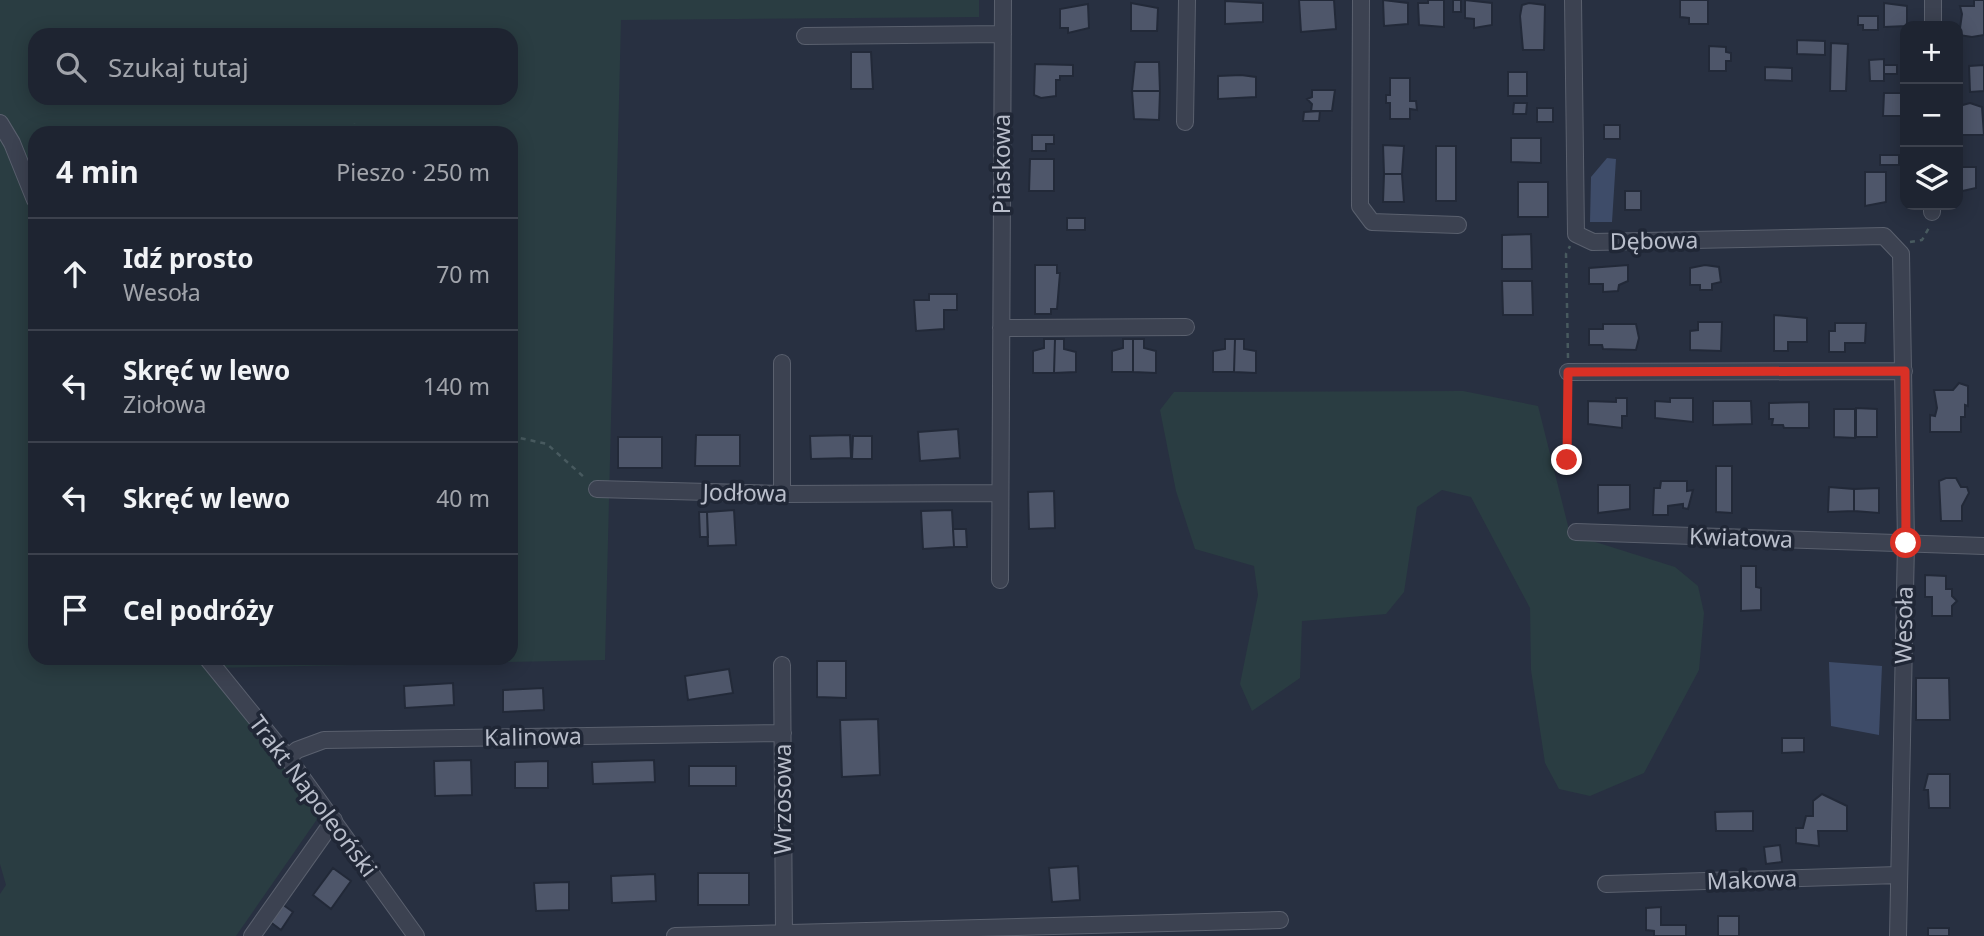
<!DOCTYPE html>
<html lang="pl">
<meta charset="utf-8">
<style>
body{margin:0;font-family:"Noto Sans",sans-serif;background:#2b303d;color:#f1f3f6}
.controls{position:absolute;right:21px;top:21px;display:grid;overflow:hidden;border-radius:14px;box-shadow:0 4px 18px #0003}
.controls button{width:63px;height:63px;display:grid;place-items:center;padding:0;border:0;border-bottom:2px solid #3c414d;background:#1e2431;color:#f1f3f6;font:35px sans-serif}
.stop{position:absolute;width:21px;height:21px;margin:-16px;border:5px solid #d93025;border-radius:50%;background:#fff}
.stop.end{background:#d93025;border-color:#fff;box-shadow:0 2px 7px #0008}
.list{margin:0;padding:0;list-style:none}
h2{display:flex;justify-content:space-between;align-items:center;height:91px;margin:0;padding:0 28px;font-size:30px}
h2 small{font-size:23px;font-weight:400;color:#a1a4ab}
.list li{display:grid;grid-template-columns:46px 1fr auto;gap:21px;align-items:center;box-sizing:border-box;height:112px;padding:0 28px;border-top:2px solid #3c414d}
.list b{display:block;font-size:26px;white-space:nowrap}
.list p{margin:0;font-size:23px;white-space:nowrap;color:#a1a4ab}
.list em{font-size:23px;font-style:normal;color:#a1a4ab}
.icon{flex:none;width:38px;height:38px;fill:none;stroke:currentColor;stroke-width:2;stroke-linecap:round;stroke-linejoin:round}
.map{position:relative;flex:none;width:1984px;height:936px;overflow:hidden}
.search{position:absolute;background:#1e2431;box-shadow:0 4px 18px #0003;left:28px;top:28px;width:490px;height:77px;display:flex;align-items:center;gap:18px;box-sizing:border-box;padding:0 24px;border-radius:21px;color:#a1a4ab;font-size:26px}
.panel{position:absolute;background:#1e2431;box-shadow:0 4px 18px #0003;left:28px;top:126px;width:490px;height:539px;border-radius:21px}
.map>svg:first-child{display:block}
</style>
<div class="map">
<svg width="1984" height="936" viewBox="0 0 1984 936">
<rect width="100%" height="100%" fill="#283041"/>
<path fill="#2a3d42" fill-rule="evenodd" d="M0 0H979V17L621 20 605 660 209 668 320 815 236 936H0V894L6 885 0 864ZM35 35H511V98H35ZM35 133H511V658H35Z
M1463 391 1538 406 1570 534 1675 567 1698 586 1704 613 1699 670 1644 773 1590 796 1559 789 1545 763 1531 670 1530 608 1471 497 1442 490 1417 507 1404 592 1386 614 1302 621 1300 678 1252 711 1240 684 1258 595 1254 566 1195 549 1176 491 1160 410 1174 392Z"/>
<path fill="#3e4c69" d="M1607 158 1616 159 1612 222H1590L1591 177Z
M1829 662 1882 666 1879 735 1831 726Z"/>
<path fill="#4e566a" stroke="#222938" stroke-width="2" d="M1299 0H1334L1336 29 1301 32Z
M1383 0 1408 3V24L1384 26Z
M1428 0H1444V27L1419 25 1418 3H1428Z
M1453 0H1461V12H1453Z
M1465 0 1492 3V25L1474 28V19L1465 18Z
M1680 0H1708V24H1689V18L1680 17Z
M1974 0H1984V35L1972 37 1959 35 1962 14 1960 6H1974Z
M1225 1 1263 3V22L1225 24Z
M1131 3 1158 8 1157 31H1131Z
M1529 3 1545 5 1544 50H1523L1520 16 1522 5Z
M1884 3 1907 6V26L1884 27Z
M1088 4 1089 28 1068 33V28H1060V9Z
M1858 16H1878V30H1863V25H1858Z
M1797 40 1825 41V55L1797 54Z
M1831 43 1848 44 1846 91H1830Z
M1709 46 1726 47V52L1731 53V61H1726V71H1709Z
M851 52H871L873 89H851Z
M1884 59V81H1870L1869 60Z
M1135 62H1159L1160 91H1132Z
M1035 64 1073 65V76H1060V80H1056V96L1041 98 1034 95Z
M1884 65H1897V74H1884Z
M1984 65V91L1970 92 1969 66Z
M1765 67 1792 68V81L1765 80Z
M1508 72H1527V96H1508Z
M1241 75 1256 77V97L1218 99V76Z
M1390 78H1410V101H1416L1417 110 1410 109V119H1390V103H1386V95H1390Z
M1312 90H1335L1332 111H1311L1312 104 1307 99 1312 97Z
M1132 91H1160L1159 120 1134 119Z
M1884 93H1905V116H1883Z
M1514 103H1527L1526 114H1513Z
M1970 103 1982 107 1984 135H1959V106Z
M1537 108H1553V122H1537Z
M1320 111 1319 121H1303L1304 112Z
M1604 125H1620V139H1604Z
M1032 135H1054V144H1046V151H1032Z
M1511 138H1541V163L1511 162Z
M1383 145 1404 146 1402 174H1384Z
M1436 146H1456V201H1436Z
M1880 155H1899V165H1880Z
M1030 159H1054V191H1029Z
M1958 167H1976V188L1958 192Z
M1865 172H1886V202L1865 206Z
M1384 174H1402L1404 202H1383Z
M1518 182H1548V217H1518Z
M1625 191H1641V210H1625Z
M1067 218H1085V230H1067Z
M1531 234 1532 269H1502V235Z
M1035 265H1057V273H1060L1057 309H1051V314H1035Z
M1628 265V281L1619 285 1618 291 1603 292V284H1589V268Z
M1705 265 1719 267 1721 282 1712 284V290H1700V285H1690V268Z
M1502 281H1532L1533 315H1503Z
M929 294H957V310H944V329L916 331 914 300H929Z
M1774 315 1807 318V342H1788V351H1774Z
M1698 322H1722L1721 351 1690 350V331L1698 330Z
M1835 323H1866L1865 343H1845V352H1829V331H1835Z
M1603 324H1636L1639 338 1636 350 1603 349 1602 345H1589V329H1603Z
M1044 339H1055L1054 373H1033V351L1044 348Z
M1055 339H1064V349L1076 352V372L1054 373Z
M1123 339H1133V372H1112V351L1123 348Z
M1133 339H1144V348L1156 351V373L1133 372Z
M1225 339H1235L1234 372H1213V351L1225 349Z
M1235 339H1244V349L1256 351V373L1234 372Z
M1959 383 1968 386V406L1965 405V417H1961V432H1930V415L1935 416 1937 408 1934 390H1953Z
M1616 398H1627V416H1622V428L1588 424V401L1616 402Z
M1670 398H1693V422L1655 418V401L1670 402Z
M1713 401H1751L1752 424 1713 425Z
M1809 402V428H1784L1783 425H1772L1773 419H1769V403Z
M1856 408 1877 409V437H1856Z
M1834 409H1855V438L1834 437Z
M958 429 960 458 920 461 918 432Z
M696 435H740V466H695Z
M850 435 851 458 811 459 810 436Z
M853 436H872V459H852Z
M618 437H662V468H618Z
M1716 466H1732V513L1716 512Z
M1946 478H1956L1961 487H1967L1969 493 1962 506V521H1941L1939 481Z
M1661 481H1687V491L1693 490 1688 509 1683 508V504L1668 506V515H1653L1654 488H1660Z
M1598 485H1630V509L1598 513Z
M1829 487 1854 489V511L1828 512Z
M1879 488V513L1854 511V489Z
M1054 491 1055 528 1029 529 1028 492Z
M734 510 736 545 708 546 707 512Z
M952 510 954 547 923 549 921 511Z
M699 512H707L708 537H700Z
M953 529H966L967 547H954Z
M1741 566H1756V587L1761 588V610L1741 611Z
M1925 575 1946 576V589H1952V596L1957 601 1952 606V616H1932V597H1925Z
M817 661H846V698L817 697Z
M729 669 733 693 688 700 685 676Z
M1916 678H1949L1950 720H1916Z
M453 683 454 705 405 708 404 686Z
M543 688 544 710 503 712V690Z
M878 719 880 775 842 777 840 720Z
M1782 738H1804V752L1782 753Z
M471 760 472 795 435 796 434 761Z
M654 760 655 782 593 784 592 762Z
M548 761V788H515V762Z
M689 766H736V786H689Z
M1928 774H1950V808H1929L1928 790H1924Z
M1822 794 1847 806V831H1818L1819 846 1796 843V828H1803L1806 816H1813V801Z
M1753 811V831H1716L1715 812Z
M1780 845 1782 862 1766 864 1764 847Z
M1078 866 1080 900 1052 902 1049 868Z
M333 868 351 881 331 909 313 895Z
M698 873H749V905H698Z
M655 874 656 901 612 903 611 876Z
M569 882V910L536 911 534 883Z
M282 904 293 912 281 930 269 921Z
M1661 907V925H1686V936H1654V931L1646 930V908Z
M1718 916H1739V936H1718Z
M1928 928H1949V936H1928Z"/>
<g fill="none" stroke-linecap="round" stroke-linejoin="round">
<defs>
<path id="minor" d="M1361 0 1360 206 1372 222 1458 225
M1573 0 1576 234 1593 242 1884 236 1901 254 1906 543 1898 936
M1933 26V0
M805 36 1003 34
M1185 122 1187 0
M0 123 12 143 35 200
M1932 212V205
M1001 328 1186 327
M1568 372 1904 371
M597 489 782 494 998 493
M782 494V363
M1576 532 1984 546
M1000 580 1003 0
M207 658 288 758 416 936
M782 665 784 934
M288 758 297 750 324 740 783 733
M1606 884 1898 875
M252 936 334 820
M675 936 1280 920"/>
</defs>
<use href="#minor" stroke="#5a606e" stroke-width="18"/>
<path stroke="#485a5f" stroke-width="2.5" stroke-dasharray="5 5" stroke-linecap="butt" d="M353 133 354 123
M1910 242 1922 240 1930 226
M1568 358 1566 254 1570 246
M511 436 547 444 585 478
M1567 460 1568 389"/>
<use href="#minor" stroke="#3c4251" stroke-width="16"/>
</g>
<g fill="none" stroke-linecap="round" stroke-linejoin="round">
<path stroke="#d93025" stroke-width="9" d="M1567 460 1568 372 1905 371 1906 543"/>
</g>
<g text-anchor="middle" stroke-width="7" stroke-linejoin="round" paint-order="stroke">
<g font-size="23" fill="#b9becb" stroke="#202736">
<text transform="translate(1002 164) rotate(-90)" y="8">Piaskowa</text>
<text transform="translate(1654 241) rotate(-1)" y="8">Dębowa</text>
<text transform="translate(745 493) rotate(1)" y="8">Jodłowa</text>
<text transform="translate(1741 538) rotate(2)" y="8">Kwiatowa</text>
<text transform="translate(1904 625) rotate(-89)" y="8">Wesoła</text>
<text transform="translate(533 737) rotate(-1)" y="8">Kalinowa</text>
<text transform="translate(313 796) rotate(53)" y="8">Trakt Napoleoński</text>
<text transform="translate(783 799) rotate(-90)" y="8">Wrzosowa</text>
<text transform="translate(1752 880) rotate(-2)" y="8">Makowa</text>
</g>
</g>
</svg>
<div class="controls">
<button>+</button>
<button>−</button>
<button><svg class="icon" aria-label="layers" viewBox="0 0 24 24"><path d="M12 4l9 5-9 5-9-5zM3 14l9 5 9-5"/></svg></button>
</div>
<div class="stop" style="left:1906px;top:543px"></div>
<div class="stop end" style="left:1567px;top:460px"></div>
<div class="search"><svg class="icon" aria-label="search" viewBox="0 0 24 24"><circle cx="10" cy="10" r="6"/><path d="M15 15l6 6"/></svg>Szukaj tutaj</div>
<section class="panel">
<h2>4 min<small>Pieszo · 250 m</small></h2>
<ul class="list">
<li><svg class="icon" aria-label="ahead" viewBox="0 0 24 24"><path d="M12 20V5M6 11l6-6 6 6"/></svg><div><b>Idź prosto</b><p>Wesoła</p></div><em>70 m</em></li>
<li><svg class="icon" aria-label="left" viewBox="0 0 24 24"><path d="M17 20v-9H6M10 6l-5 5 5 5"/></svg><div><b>Skręć w lewo</b><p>Ziołowa</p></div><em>140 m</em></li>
<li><svg class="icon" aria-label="left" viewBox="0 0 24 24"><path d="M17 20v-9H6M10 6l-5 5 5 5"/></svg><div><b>Skręć w lewo</b></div><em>40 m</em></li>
<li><svg class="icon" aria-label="arrive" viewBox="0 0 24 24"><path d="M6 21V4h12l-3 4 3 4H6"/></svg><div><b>Cel podróży</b></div></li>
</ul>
</section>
</div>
